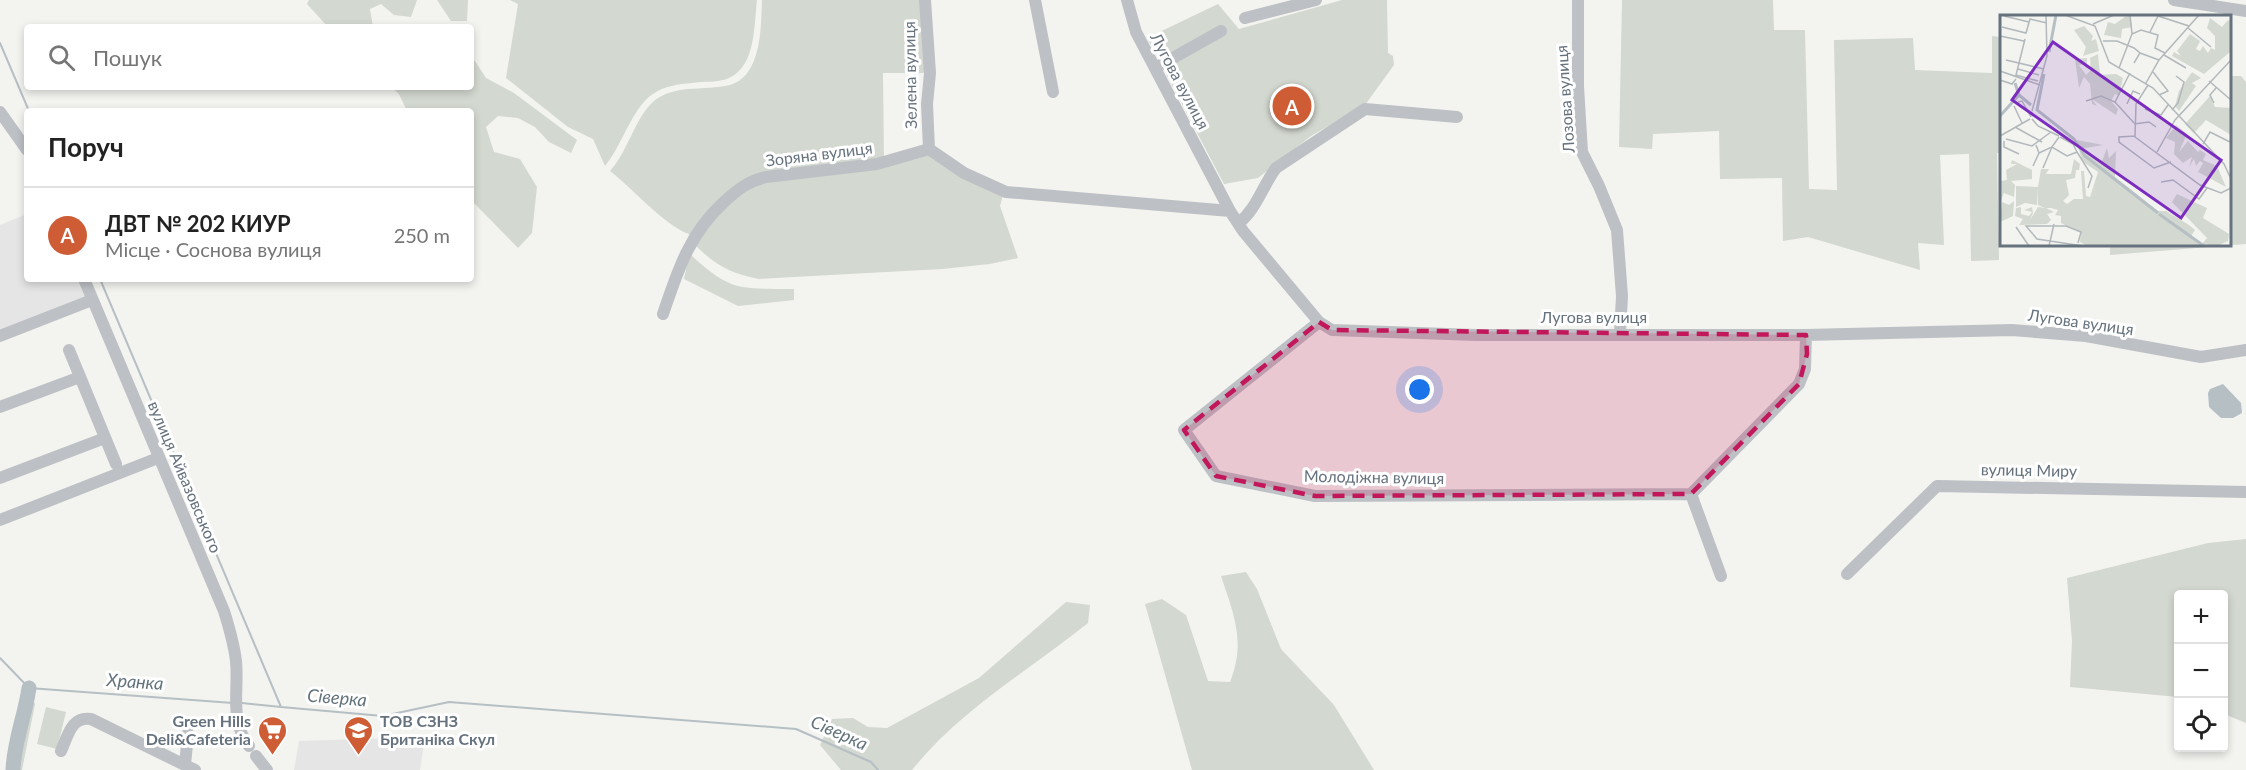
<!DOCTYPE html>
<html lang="uk">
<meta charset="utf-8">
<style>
body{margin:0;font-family:Lato,sans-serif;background:#f2f2f2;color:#222}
.controls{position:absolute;right:18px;bottom:18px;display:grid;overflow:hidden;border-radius:6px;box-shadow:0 3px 9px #0003}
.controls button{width:54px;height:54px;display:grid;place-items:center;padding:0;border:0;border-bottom:2px solid #e0e0e0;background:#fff;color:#222;font:30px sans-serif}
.you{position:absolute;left:1420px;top:390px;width:21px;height:21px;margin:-15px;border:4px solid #fff;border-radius:50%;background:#1a73e8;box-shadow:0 0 0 9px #1a73e833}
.badge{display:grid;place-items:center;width:39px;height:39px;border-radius:50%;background:#ce5d36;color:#fff;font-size:20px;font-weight:700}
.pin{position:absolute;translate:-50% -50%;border:3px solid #fff;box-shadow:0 2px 6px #0006}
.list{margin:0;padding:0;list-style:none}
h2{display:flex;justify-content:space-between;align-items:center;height:78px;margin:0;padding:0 24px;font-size:26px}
h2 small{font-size:20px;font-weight:400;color:#767676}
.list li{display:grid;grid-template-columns:39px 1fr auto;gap:18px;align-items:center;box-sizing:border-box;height:96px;padding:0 24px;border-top:2px solid #e0e0e0}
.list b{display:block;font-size:22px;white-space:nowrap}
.list p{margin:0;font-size:20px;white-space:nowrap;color:#767676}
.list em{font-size:20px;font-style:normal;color:#767676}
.icon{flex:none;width:33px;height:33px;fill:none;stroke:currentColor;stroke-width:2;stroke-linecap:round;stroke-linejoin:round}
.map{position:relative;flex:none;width:2246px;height:770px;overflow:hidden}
.search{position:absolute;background:#fff;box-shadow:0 3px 9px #0003;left:24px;top:24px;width:450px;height:66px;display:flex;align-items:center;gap:15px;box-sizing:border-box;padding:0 21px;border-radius:6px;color:#767676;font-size:22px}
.panel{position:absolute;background:#fff;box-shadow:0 3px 9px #0003;left:24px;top:108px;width:450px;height:174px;border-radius:6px}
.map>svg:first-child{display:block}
</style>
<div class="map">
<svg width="2246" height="770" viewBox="0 0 2246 770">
<rect width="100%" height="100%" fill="#f3f4f0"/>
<path fill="#e4e5e4" d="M27 214V279H79L87 298 0 332V225Z
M425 737 420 770H294L299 741Z"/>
<path fill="#d3d8d0" d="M309 0H417L411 17 394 15 381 4 370 9 373 27H328L307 4Z
M437 0H468L467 21H451Z
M510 0H757C754 25 756 66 729 78 719 83 703 81 692 83 679 84 664 86 653 94 633 106 622 146 605 166L593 139 568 127 506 78 518 4Z
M762 0H925L930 73H883L884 160 929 149 1003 195 1000 206 1018 258 990 264 942 269 759 279C732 274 715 265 695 245L690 254C732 293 739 288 794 289V300L738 306 684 279 693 235C671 232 631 187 610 171 629 150 634 119 654 101 663 93 677 90 688 89 702 88 717 88 730 85 762 76 761 26 762 0Z
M1342 0H1387L1388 53 1393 56 1394 65 1365 105 1311 136 1258 178 1224 184 1147 38 1218 4 1239 29Z
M1622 0H1773L1774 30H1805L1809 189 1837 190 1834 40 1913 38 1915 70 1992 73V36L2001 37 2002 153H1997L1999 260 1971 261 1969 154 1940 155 1944 245 1918 243 1920 270 1808 237 1783 241 1782 178 1720 179 1719 131 1653 134 1652 149 1619 147Z
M471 60 475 61 486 78 514 93 577 140 571 153 549 142 535 127 518 118 498 116 486 127 494 152 520 159 537 187 532 233 518 248 471 200V111H407L399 94 391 87H471Z
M2230 76H2241L2246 82V244L2110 255V245L2230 244Z
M2246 539V723L2224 714V594H2178V697L2070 687 2072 641 2067 578 2208 543Z
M1246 572 1257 589 1281 649 1334 705 1374 770H1192L1145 604 1162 599 1186 615 1208 681 1230 682C1246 642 1234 615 1221 576Z
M1066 602 1090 605 1088 623C1028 671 960 710 912 770H841L820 745 832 719 853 718 868 727 887 728 979 678Z
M32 698 35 704 22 770H9L18 713Z
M46 707 66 712 57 749 37 744Z"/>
<path fill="#b6bfc4" d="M2223 384 2241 403 2242 413 2233 418H2221L2209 407 2208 393 2210 389Z"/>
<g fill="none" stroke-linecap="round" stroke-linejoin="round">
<path stroke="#b6bfc4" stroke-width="2" d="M0 43 29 111
M100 279 281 707 383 716 449 702 796 729 871 762 878 770
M0 658 29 688 233 703
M242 703 281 707"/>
<path stroke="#b6bfc4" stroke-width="15" d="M13 770C14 741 25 716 29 688"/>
<path stroke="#bdc0c4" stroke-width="12" d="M925 0 930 73 927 104 929 149
M1035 0 1053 92
M1127 0 1136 32 1230 211 1243 231 1319 322 1332 330 1476 335H1806L2012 330 2086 336 2201 357 2246 350
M1578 0V86L1582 152 1599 186 1617 230 1622 296 1620 333
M2174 0 2246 11
M1245 18 1316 0
M1155 68 1221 31
M0 112 27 150
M1239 223C1257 208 1262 187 1276 168L1365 109 1457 117
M84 279 224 611C229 627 234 644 236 661 239 690 229 720 249 746
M663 314C678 270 689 234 724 202 737 190 748 181 766 177L877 164 929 149 964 173 1006 192 1230 211
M1319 322 1184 430 1216 476 1315 496 1691 494 1799 384 1805 369 1806 335
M0 336 92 300
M69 350 116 464
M0 407 80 377
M0 478 105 438
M1691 494 1721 576
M0 520 158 458
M1847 574 1937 486 2246 492
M61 751C68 736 71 716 91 719L195 770
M256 756 267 770
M185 765 188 733"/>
</g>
<path fill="#c2185b" fill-opacity="0.2" stroke="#c2185b" stroke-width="4.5" stroke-dasharray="12 8" stroke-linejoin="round" d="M1319 322 1332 330 1806 335 1807 354 1799 384 1691 494 1315 496 1216 476 1184 430Z"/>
<defs>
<symbol id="supermarket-pin" viewBox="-11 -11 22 30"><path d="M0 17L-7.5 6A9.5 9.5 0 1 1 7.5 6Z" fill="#ce5d36" stroke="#fff"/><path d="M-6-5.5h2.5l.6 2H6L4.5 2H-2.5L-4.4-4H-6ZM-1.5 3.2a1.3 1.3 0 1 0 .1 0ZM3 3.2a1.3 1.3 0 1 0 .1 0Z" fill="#fff"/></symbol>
<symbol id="school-pin" viewBox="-11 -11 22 30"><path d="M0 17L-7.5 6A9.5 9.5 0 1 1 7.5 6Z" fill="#ce5d36" stroke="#fff"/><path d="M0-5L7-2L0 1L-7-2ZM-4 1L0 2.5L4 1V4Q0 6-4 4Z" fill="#fff"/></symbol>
</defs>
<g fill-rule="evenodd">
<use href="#supermarket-pin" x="256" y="714" width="33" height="45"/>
<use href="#school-pin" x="342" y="714" width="33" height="45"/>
</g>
<g text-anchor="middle" stroke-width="6" stroke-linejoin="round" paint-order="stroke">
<g font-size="16" fill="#66727e" stroke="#fff">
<text transform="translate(910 75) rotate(-91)" y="6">Зелена вулиця</text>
<text transform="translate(1180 81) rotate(62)" y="6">Лугова вулиця</text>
<text transform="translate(1565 99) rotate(-94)" y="6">Лозова вулиця</text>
<text transform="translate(819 154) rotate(-7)" y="6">Зоряна вулиця</text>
<text x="1594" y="323">Лугова вулиця</text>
<text transform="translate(2081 322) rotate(8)" y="6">Лугова вулиця</text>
<text transform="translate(2029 470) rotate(1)" y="6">вулиця Миру</text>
<text transform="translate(185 477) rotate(67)" y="6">вулиця Айвазовського</text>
<text transform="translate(1374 477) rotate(1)" y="6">Молодіжна вулиця</text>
</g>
<g font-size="16" font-weight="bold" fill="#66727e" stroke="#fff" text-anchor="end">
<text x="251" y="727">Green Hills<tspan x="251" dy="18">Deli&amp;Cafeteria</tspan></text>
<text x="380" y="727" text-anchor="start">ТОВ СЗНЗ<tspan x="380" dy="18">Британіка Скул</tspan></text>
</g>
<g font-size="18" font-style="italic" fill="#62737b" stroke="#fff">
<text transform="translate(135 682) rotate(4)" y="6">Хранка</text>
<text transform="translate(337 698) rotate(5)" y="6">Сіверка</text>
<text transform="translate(839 733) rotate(24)" y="6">Сіверка</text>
</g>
</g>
<g transform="translate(2000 15)">
<rect width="231" height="231" fill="#f3f4f0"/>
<path d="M126 1H130L132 12 122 14 121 23 104 20 108 7 115 9ZM210 3 222 12 228 5 231 7V36L204 59 172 41 174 37 181 41 177 36 190 19 200 26 196 34 200 36 203 31 208 38 211 33 215 35V21L207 13ZM84 11 93 21 91 26 96 24 99 36 83 41 86 32 74 15ZM98 39 100 60 116 59 123 63 119 81 115 79 111 86 118 94 116 100 92 84 97 91 92 89 90 69 84 62 79 73 75 44 87 43V53L85 49 79 50 86 60 91 55 90 43ZM192 57 201 63 192 68 196 71 179 96 175 91 179 76ZM210 81 215 92 231 93V120L206 105 194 118 185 109ZM176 110 187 119 179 137 188 126 198 137 200 135 206 139 203 145 217 151 226 172 198 157 203 148 200 146 196 151 194 144 189 152 192 142 183 148 174 139 175 127 166 123ZM77 125 103 130 80 134 101 149 107 133 109 143 116 136 115 162 158 196H166L189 210 195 215 191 221 202 231H88L80 227 81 218 61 208V201L55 200 58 195 51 193H46L54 197 47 199 51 205 47 209 19 210 23 204 15 201 16 193 21 192V199L29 201 32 197 24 195 32 192 33 198 30 205 38 192 45 193 38 190V173L37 190 25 188 16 192V171L38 172 41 154H49L46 159H71L74 144 80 149 79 155H76L75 163 66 165 69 180 63 186 67 189 74 184H83L81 156H84L86 181 90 182 98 157 82 146ZM12 145 32 155V164L11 166 15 170 14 182 4 178 0 187V166L7 165 6 155 17 149H11ZM177 179 207 193 203 203 229 219 228 226 217 231 202 229 207 223 172 187ZM14 186 13 201 0 207 2 187 9 190Z" fill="#d3d8d0"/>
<path fill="none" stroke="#b6bfc4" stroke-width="3" d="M49 37 56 0M44 59 37 95 74 124 85 141 158 198M15 68 19 80 31 90M0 101 19 80M159 199 204 231"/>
<path fill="none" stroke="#b2b8bb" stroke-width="1.5" d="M65 0 95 11 109 47 153 73 224 149 231 164M4 1 29 7M93 9 114 0M2 12 26 18 30 4 47 8M188 13 211 32M150 17 158 1 189 11M132 19 141 15 158 20 155 33 165 38M0 21 24 26M25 24 16 60 38 66M103 26H117L134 33 140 38 134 48M140 38 159 45M164 40 186 53M6 45 44 54M119 53 132 19 130 0M18 54 39 60M0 56 40 70M153 57 168 76 159 80M0 65 12 69 16 64M209 66 231 85M146 68 159 45 199 0M148 70 136 89 135 122 200 170 221 178 231 173M86 86 101 81 115 87 134 108M18 87 22 86 31 102M115 87 130 58M214 88 210 80 216 73M127 89 133 76 140 79M14 91 22 108M145 94 161 100 168 90M172 95 178 88 184 67 176 61M32 96 47 41 46 0M32 104 38 111 59 121M134 109 149 107 156 112M15 112 42 127M0 121 30 104M135 121 119 122V127L154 153 171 147M6 124 32 131 51 117M4 126V132L19 139M203 129 210 117 230 127M77 137 92 161 88 173M157 137 175 105 231 45M39 138 52 132 59 122M33 151 39 138 36 130M43 153 52 132 67 141 77 137 73 129 60 122M161 167 173 165 199 184 207 173M16 212 29 231M78 228 81 217 66 211H26L37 224 83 231M49 231 54 209"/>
<path fill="#7b2cbf" fill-opacity="0.15" stroke="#7b2cbf" stroke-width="3" d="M53 27 221 145 181 203 12 85Z"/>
<rect width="231" height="231" fill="none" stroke="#66727e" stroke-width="3"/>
</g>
</svg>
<div class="controls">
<button>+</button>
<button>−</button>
<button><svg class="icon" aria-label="locate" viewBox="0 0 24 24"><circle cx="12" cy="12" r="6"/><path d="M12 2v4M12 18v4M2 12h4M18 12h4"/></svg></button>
</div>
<div class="you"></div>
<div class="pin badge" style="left:1292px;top:106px">A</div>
<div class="search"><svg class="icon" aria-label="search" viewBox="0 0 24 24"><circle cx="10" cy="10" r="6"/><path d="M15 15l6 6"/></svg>Пошук</div>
<section class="panel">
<h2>Поруч<small></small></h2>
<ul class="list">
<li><span class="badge">A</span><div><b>ДВТ № 202 КИУР</b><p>Місце · Соснова вулиця</p></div><em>250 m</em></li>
</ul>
</section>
</div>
